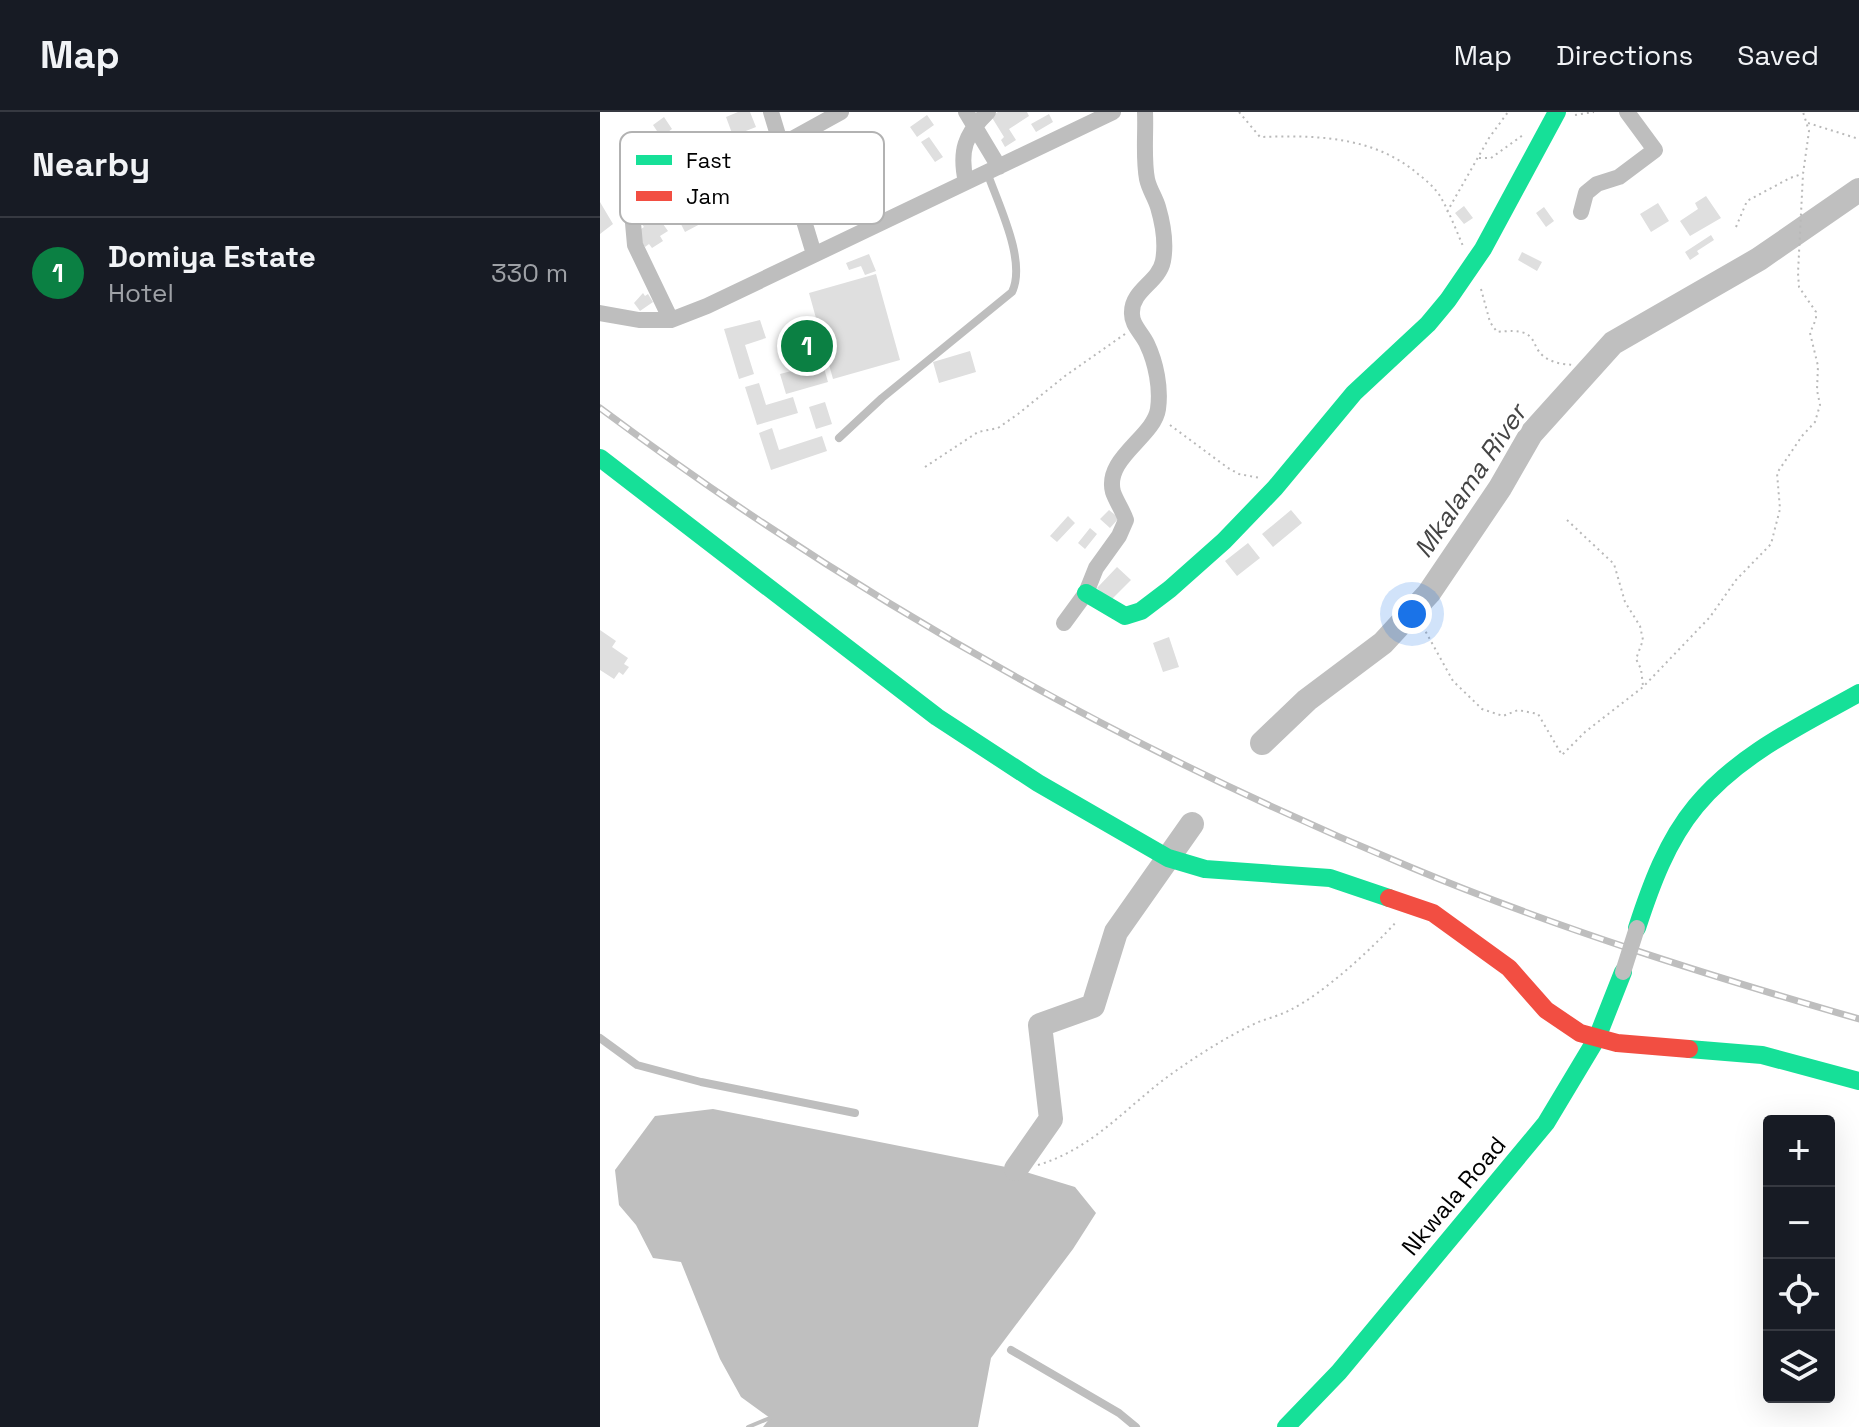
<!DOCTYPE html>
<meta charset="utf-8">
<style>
body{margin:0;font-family:"Space Grotesk",sans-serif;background:#20242c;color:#f1f3f6}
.controls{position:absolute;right:24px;bottom:24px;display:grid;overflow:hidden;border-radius:8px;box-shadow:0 8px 32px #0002}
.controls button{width:72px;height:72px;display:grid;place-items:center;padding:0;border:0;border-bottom:2px solid #363941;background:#171b24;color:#f1f3f6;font:40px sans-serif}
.you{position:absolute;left:812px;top:502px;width:28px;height:28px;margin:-20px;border:6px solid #fff;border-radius:50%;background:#1a73e8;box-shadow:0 0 0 12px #1a73e833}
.badge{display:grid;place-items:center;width:52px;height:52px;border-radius:50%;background:#0b8043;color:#fff;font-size:26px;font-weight:700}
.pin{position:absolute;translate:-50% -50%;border:4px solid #fff;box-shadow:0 2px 8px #0006}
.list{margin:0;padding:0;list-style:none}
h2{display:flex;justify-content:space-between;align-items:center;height:104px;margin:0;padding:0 32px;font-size:34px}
h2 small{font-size:26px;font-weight:400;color:#9ea1a6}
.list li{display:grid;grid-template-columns:52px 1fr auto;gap:24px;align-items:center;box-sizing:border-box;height:112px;padding:0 32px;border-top:2px solid #363941}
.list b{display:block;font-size:30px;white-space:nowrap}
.list p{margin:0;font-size:26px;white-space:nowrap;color:#9ea1a6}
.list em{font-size:26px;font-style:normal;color:#9ea1a6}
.icon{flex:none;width:44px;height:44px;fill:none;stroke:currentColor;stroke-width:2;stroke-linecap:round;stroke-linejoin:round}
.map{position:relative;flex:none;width:1259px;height:1315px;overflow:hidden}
header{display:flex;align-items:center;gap:48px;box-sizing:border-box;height:112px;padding:0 40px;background:#171b24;border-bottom:2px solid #363941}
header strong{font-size:38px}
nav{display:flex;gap:44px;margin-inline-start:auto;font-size:28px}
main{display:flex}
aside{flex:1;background:#171b24}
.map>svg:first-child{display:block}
</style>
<header>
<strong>Map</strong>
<nav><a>Map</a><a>Directions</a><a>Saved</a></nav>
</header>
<main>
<aside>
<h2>Nearby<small></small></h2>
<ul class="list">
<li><span class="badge">1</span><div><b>Domiya Estate</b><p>Hotel</p></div><em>330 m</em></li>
</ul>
</aside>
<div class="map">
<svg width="1259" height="1315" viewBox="0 0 1259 1315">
<rect width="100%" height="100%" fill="#fff"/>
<path fill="#bfbfbf" d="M113 997 416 1057 475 1075 496 1101 473 1137 391 1246 378 1315H163L170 1306 141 1285 120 1247 81 1150 53 1146 36 1113 19 1093 15 1058 55 1004Z"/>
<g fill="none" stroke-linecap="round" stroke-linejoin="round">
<path stroke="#bfbfbf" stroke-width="4" d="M148 1315 170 1306"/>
<path stroke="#bfbfbf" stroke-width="24" d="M662 631 707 588 783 531 829 481 900 376 931 322 1013 231 1159 147 1259 78
M416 1057 451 1007 440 913 493 894 516 820 592 712"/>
</g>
<path fill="#dfdfdf" d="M138 0H150L156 15 133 24 126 5Z
M398 0H427L429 4 409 17 416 28 405 35 401 28 404 25 391 4Z
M449 2 453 10 436 20 431 12Z
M327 3 334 13 317 25 310 15Z
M64 5 72 17 61 25 53 13Z
M329 25 343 45 335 50 321 30Z
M85 80 102 111 85 120 69 89Z
M1106 84 1121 106 1090 124 1080 109 1098 97 1095 91Z
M0 90 13 112 0 122Z
M1058 91 1069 109 1051 120 1040 102Z
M864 94 873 106 864 112 855 101Z
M944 95 954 109 946 115 936 101Z
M49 100 55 108 58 105 68 119 60 124 63 129 52 136 49 132 45 135 35 121 44 115 38 107Z
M1111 123 1114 128 1097 139 1099 142 1090 148 1085 140Z
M922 140 942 150 937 159 918 148Z
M269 142 276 159 265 163 261 154 249 158 246 151Z
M276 162 300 248 233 267 209 181Z
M43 181 45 184 48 182 53 190 40 199 34 191Z
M160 208 166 226 145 233 154 262 139 267 124 217Z
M205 211 216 251 222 249 228 270 186 282 180 262 203 256 191 215Z
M370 239 376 260 339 271 333 250Z
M159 271 166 293 193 285 198 301 157 313 145 275Z
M225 290 232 312 216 317 209 295Z
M172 316 179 338 222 324 227 339 171 358 159 321Z
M509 398 519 406 510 416 500 407Z
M691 398 702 411 673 435 662 422Z
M468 404 475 411 457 430 450 424Z
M490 416 497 422 485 437 478 431Z
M648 431 660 446 637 464 625 449Z
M517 455 531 468 510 489 497 476Z
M0 518 16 529 12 535 28 546 24 552 29 555 23 563 19 560 14 567 0 558Z
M569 525 579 555 563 560 553 531Z"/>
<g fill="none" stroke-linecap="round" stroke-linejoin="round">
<path stroke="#b9b9b9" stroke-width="2" stroke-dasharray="2 4" stroke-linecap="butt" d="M639 0 660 25C715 23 774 24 818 62 826 68 834 75 840 84 849 99 856 118 863 134
M975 3 994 0
M1208 11 1259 27
M879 46H891L923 23
M847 100 889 26 908 0
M1136 115 1147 89 1190 66 1202 62
M881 177 890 210 897 220C947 214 924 238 952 249 958 252 966 252 972 253
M570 313 628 356 639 362 660 366
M325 355 378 320 398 316 418 302 465 264 525 222
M967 408 1014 452 1025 490 1040 514 1043 528 1036 547 1041 557 1043 574
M817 504 853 569 882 597 903 604 918 598 938 602 962 643 985 620 1043 575 1110 505 1136 468 1171 432 1180 397 1177 361 1202 324 1215 310 1220 293 1217 278 1218 254 1210 221 1216 207V200L1199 175 1198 161 1203 62 1209 19 1203 0
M438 1053C497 1035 529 991 577 958 600 942 625 926 650 914 663 907 677 905 690 898 723 882 772 837 797 809"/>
<path stroke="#bebebe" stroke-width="8" d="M239 326 282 286 412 180C427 149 398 92 387 60
M0 926 37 953 101 970 255 1001
M411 1238 519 1301 536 1315"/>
<path stroke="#bebebe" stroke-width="16" d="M171 0 214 142
M366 0 399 55
M183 32 241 0
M366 70C359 39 365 22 388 0
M981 100 986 81 997 72 1019 65 1055 38 1027 0
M33 111 35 133 71 208
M0 201 39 208H71L107 194 513 0
M464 511 486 481 496 456 519 424 526 408C523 399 516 389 513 380 504 346 554 325 558 297 561 276 556 251 547 232 542 221 531 213 532 200 532 178 559 170 563 149 566 133 563 112 558 95 555 85 549 77 547 67 543 46 546 21 545 0"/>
<path stroke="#16e098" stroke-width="18" d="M0 346 337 605 438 671 568 746 605 757 730 766 789 786
M486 481 525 504 541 499 570 477 624 429 675 376 754 281 828 212 848 188 883 137 957 0
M1037 816C1051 773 1067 729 1096 694 1139 642 1202 613 1259 581
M1089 937 1162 943 1259 969
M686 1315 739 1260 946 1011 997 926 1023 860"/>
<path stroke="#f24e42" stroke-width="18" d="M789 786 833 801 909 856 946 898 980 921 1017 931 1089 937"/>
<defs>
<path id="rail" d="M0 296C249 482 523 636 810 755 956 816 1107 863 1259 907"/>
</defs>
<use href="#rail" stroke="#bebebe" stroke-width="7"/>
<use href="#rail" stroke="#fff" stroke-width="4" stroke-dasharray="12" stroke-linecap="butt"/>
<path stroke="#bebebe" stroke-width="16" d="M1023 860 1037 816"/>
</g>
<g text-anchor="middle" stroke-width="8" stroke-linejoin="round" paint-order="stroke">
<g font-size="24" fill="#000" stroke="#fff">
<text transform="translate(854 1084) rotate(-50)" y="8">Nkwala Road</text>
</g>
<g font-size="26" font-style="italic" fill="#444" stroke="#fff">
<text transform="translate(870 369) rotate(-56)" y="9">Mkalama River</text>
</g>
</g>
<rect x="20" y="20" width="264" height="92" rx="12" fill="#fff" stroke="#b2b2b2" stroke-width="2"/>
<rect x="36" y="43" width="36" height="10" fill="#16e098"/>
<rect x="36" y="79" width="36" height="10" fill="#f24e42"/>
<g font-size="22" fill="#000">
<text x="86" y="56">Fast</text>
<text x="86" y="92">Jam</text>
</g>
</svg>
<div class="controls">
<button>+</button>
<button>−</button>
<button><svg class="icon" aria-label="locate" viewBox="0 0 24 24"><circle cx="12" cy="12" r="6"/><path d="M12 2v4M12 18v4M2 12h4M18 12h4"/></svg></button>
<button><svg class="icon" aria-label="layers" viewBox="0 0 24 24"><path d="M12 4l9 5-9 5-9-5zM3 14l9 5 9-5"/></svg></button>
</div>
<div class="you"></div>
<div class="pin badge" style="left:207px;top:234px">1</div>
</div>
</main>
